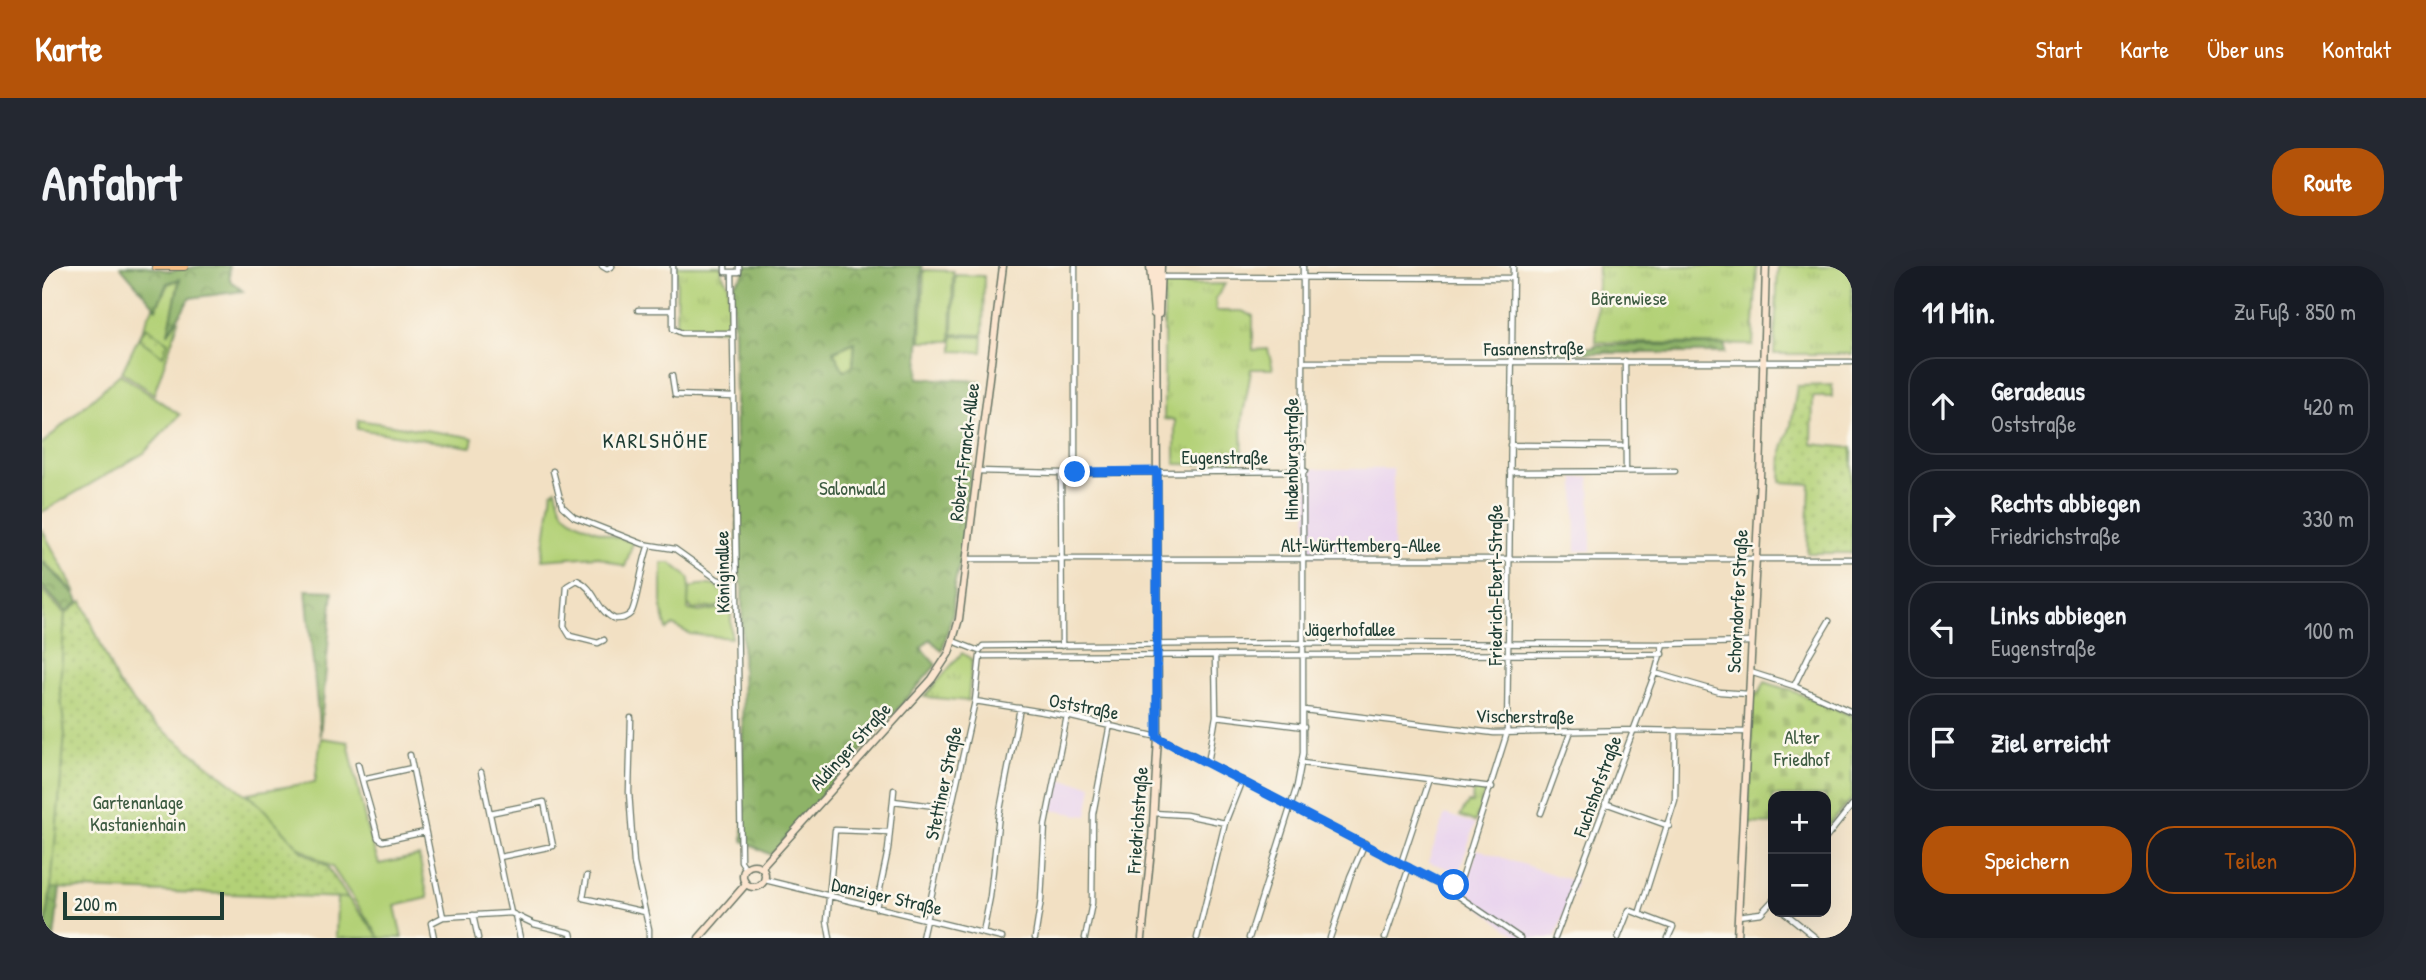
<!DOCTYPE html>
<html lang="de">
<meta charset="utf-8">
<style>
body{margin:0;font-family:"Patrick Hand",sans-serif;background:#242831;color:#f1f3f6}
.controls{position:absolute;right:21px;bottom:21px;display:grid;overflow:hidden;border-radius:14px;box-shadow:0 7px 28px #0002}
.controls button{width:63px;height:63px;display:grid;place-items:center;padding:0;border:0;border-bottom:2px solid #363941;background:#171b24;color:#f1f3f6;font:35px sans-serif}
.scale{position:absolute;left:21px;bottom:18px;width:161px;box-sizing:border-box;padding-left:7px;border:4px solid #1f3d34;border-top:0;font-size:19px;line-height:24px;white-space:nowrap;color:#1f3d34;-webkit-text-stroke:5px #fbf7ec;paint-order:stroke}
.stop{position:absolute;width:21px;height:21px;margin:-16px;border:5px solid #1a73e8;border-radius:50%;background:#fff}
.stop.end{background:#1a73e8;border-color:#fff;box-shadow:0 2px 7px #0008}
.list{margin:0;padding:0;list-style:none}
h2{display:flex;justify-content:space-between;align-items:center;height:91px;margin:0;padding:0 28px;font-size:30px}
h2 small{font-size:23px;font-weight:400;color:#9ea1a6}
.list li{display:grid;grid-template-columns:46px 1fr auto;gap:21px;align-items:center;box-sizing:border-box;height:98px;margin:0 14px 14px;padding:0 14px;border:2px solid #363941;border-radius:28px}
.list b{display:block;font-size:26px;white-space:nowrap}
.list p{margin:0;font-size:23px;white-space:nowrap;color:#9ea1a6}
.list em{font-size:23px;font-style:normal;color:#9ea1a6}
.actions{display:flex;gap:14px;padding:21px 28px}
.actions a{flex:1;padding:16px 0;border:2px solid #b45309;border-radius:28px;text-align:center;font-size:24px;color:#b45309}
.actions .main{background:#b45309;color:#fff}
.icon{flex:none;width:38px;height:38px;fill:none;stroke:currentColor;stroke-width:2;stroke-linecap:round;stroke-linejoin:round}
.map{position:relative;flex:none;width:1810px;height:672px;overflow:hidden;border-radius:28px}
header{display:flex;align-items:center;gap:42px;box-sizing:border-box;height:98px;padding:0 35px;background:#b45309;color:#fff}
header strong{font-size:33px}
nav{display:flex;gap:38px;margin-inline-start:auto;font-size:24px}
.intro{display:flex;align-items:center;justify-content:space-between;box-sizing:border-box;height:168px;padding:0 42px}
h1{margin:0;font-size:49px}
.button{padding:18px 32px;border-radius:28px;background:#b45309;color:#fff;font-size:24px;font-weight:700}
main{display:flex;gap:42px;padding:0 42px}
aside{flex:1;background:#171b24;border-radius:28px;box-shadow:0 7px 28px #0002}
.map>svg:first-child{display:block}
</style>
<header>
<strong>Karte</strong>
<nav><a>Start</a><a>Karte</a><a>Über uns</a><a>Kontakt</a></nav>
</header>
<div class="intro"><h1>Anfahrt</h1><a class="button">Route</a></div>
<main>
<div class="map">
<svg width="1810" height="672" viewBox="0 0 1810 672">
<defs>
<pattern id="forest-crowns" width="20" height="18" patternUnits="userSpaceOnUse" patternTransform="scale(1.75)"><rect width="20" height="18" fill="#8eb368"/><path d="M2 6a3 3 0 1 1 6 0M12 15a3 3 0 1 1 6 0" fill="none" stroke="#739356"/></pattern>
<pattern id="cemetery-stones" width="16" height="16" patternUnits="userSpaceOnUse" patternTransform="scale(1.75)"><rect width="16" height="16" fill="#b3d177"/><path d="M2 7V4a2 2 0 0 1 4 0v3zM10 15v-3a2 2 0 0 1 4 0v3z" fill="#9ab468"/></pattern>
<pattern id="park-tufts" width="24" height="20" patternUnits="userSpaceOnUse" patternTransform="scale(1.75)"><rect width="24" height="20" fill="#b3d177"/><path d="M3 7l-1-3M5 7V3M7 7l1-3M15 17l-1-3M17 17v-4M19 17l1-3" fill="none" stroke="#9ab468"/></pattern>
<pattern id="garden-dots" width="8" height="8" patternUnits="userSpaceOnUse" patternTransform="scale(1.75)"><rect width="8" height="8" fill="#b3d177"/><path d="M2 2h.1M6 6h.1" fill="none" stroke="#9ab468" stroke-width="1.8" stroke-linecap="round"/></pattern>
</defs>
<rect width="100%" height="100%" fill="#fbf7ec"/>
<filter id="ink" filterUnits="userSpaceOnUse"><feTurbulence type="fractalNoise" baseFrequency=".0143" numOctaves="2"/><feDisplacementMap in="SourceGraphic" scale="14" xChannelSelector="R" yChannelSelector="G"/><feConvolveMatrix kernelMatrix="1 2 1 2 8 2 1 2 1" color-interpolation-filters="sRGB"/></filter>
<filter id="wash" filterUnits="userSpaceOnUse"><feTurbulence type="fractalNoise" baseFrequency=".00686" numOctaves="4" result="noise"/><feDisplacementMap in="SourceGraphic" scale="28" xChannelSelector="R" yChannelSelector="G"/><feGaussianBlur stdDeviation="1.57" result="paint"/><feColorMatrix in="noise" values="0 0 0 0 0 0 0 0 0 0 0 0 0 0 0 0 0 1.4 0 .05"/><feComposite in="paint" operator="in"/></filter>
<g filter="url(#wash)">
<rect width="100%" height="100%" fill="#f2e0c3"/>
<path fill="#e8d2ee" d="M1265 203H1351V290H1265Z
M1548 211 1549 285H1534L1533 212Z
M1015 513 1050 519 1045 550 1010 544Z
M1403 548 1433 558 1417 606 1386 596Z
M1435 583 1534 616 1513 672H1478L1424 631 1423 620Z"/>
<path fill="#b3d177" stroke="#698756" stroke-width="2" d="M882 4 911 5 909 75H879Z
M913 9 942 10 941 69 911 68Z
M137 14 126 67 135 54H137L112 128 80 106 111 41 114 43 126 18Z
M911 70 941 71 940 86 911 85Z
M813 76 811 99 802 105 791 86Z
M78 108 138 149 102 187 0 246V178Z
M316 154 422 170 431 172 429 181 315 163Z
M514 223C516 230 517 239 521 244 530 259 574 271 591 276L583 301 555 290 500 294 510 226Z
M0 263 34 327 0 294Z
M620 297H629L647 312 646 344 657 346 689 341V372L648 368 631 359 625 364 620 344Z
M0 324 23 348 18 421 23 468 21 496 10 615 2 672H0Z
M279 472 306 476 325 563 337 598 377 590 386 632 353 640 360 672H338L336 670 337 672H294L295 631 306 632 336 669 290 601 255 580 206 527 273 516Z"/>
<path fill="url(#forest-crowns)" stroke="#56784e" stroke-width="2" fill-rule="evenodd" d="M78 0H104L128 5 160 0H187L188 14 201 25 148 32 126 68 138 13 125 17 114 42Z
M704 0H880L876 112 939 115 919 292 912 320 911 346 900 385 888 373 879 382 894 399 729 589 701 575 700 319 696 300 691 18 700 10ZM813 76 811 99 802 105 791 85Z
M1553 79H1683V87H1543L1544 81H1553Z
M1489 81H1539L1541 86 1489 87Z
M0 296 34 329 37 336 24 346 0 320Z
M264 324 291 325 278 470Z
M9 622H18L12 672H2Z"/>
<path fill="url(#cemetery-stones)" stroke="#698756" stroke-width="2" d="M1723 416 1756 427 1810 450V533L1784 562V530H1731V558L1706 557 1711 427H1717Z"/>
<path fill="url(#park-tufts)" stroke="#698756" stroke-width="2" d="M635 0H679L680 8 686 18 687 64 634 62Z
M1556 0H1715L1711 79 1554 76Z
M1736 0H1810V88H1732Z
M1183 18 1174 32V45H1200L1211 50V84L1226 83 1231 103H1209C1207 119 1204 133 1201 148 1198 165 1204 182 1197 199L1133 198V154L1122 153V19Z
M657 319H669L692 326V339L686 336 676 341 651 344 646 338 647 323Z
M920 387 930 393 926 435 882 431Z
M1431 524 1443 525 1433 556 1418 550 1426 537H1430Z"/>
<path fill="url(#garden-dots)" stroke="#698756" stroke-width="2" d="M104 61 126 76 121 90 97 73Z
M1790 119V131H1771L1770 178 1810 182V287H1765L1768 218 1739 216 1740 185 1749 159 1755 120Z
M40 335 76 418 104 451 219 540 261 586 285 600 306 632 9 622 23 469 18 421 23 348Z"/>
</g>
<g filter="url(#ink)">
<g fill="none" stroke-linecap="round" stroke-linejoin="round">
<defs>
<path id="minor" d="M560 0 565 3 570 0
M631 0V63L640 67H691
M683 0V6H697V0
M1033 0V206
M690 6 699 595 704 603
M1119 11 1471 12
M596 44H631
M1583 95 1584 205
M1262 96H1810
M630 110 633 129 692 131
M1468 179 1584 180
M511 205 520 240 532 251 601 278 633 283 675 313 694 320
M936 205 1019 207 1263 205
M1468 206 1633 205
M1019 207 1020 380
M924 293H1810
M562 374 556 377 528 370 522 360 525 320 535 314C554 322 554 345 573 353 579 353 585 352 589 347 595 339 600 294 607 279
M911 375 937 385
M937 385 941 380 1262 377 1621 378 1709 376
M938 390 1620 388
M1708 406 1752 420 1810 446
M1613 407 1678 426 1706 428
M1752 420 1768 387 1787 355
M933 435 1025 450 1116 471 1403 621 1478 672
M1262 444 1452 467 1590 464 1705 466
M1174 450 1262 461
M589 452 587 526 592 597 607 663V672
M368 489 401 651
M1166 497 1174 450 1173 389
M1260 497 1450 521
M316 498C322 523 330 546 336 572L341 575 383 566
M439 506 469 647
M320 513 370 502
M851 535 910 542
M1563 537 1627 560
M448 547 502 536 511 580 458 591
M1112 547 1144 549 1183 557
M1499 547 1529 465
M1784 572 1810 539
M1359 597 1387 513
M545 610 541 632 603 646
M723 614 960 672
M1403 621 1412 619 1420 610 1465 467 1471 0
M834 642 846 584 852 524
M1742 646 1774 672
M1597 648 1633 534 1634 464
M431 649 436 672
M473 649 478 672
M1696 650 1719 647 1731 634
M941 667 948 631 957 549 978 442
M392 672 389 657 401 651 469 647 492 658 529 667 530 672
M788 672 785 655 793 564 847 566
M880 672 933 435 938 390
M993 672 999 634 1003 559 1025 450
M1043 672 1050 637 1051 548 1068 458
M1155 672 1183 557 1200 514
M1207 672 1255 520 1261 487V0
M1288 672 1308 611 1323 577
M1343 672 1367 601
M1513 672 1613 407 1621 378
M1576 672 1587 644 1631 661 1626 672"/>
<path id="secondary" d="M1108 0 1112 48
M1117 48 1119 0
M701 610a11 11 0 1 1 22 0a11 11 0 1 1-22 0Z
M720 601 890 413 907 387 917 353 961 0
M657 672 704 618
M1100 672 1110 574 1116 471 1114 0
M1695 672 1718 211 1724 0"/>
<path id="trunk" d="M114 0H142"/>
</defs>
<use href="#minor" stroke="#697666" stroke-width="7"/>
<use href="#secondary" stroke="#697666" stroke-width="9"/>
<use href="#trunk" stroke="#697666" stroke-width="10"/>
<use href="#minor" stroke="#fff" stroke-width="4.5"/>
<use href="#secondary" stroke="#fbe5cf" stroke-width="6"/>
<use href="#trunk" stroke="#f6be87" stroke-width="8"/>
</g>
</g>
<g fill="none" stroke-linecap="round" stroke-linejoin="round" filter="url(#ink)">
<path stroke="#1a73e8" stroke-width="9" d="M1033 206 1115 205V471L1404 621 1412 619"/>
</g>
<g text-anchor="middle" stroke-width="5" stroke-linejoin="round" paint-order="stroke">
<g font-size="19" fill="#3d5b41" stroke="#fbf7ec">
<text x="1587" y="39">Bärenwiese</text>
<text x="810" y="229">Salonwald</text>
<text x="1760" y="478">Alter<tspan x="1760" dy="22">Friedhof</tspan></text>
<text x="96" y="543">Gartenanlage<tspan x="96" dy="22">Kastanienhain</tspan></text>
</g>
<g font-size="19" fill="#1f3d34" stroke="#fbf7ec">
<text transform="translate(1492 82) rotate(-1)" y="7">Fasanenstraße</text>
<text transform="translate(922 186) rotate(-83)" y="7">Robert-Franck-Allee</text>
<text x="1183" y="198">Eugenstraße</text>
<text transform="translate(1249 193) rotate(-90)" y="7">Hindenburgstraße</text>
<text x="1319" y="286">Alt-Württemberg-Allee</text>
<text transform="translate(680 306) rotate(-91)" y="7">Königinallee</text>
<text transform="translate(1453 319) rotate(-90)" y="7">Friedrich-Ebert-Straße</text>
<text transform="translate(1695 335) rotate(-87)" y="7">Schorndorfer Straße</text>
<text x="1308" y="370">Jägerhofallee</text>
<text transform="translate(1042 440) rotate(11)" y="7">Oststraße</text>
<text transform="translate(1483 450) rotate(1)" y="7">Vischerstraße</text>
<text transform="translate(808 480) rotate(-48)" y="7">Aldinger Straße</text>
<text transform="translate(901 517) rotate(-78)" y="7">Stettiner Straße</text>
<text transform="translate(1555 520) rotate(-70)" y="7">Fuchshofstraße</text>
<text transform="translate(1095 554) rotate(-86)" y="7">Friedrichstraße</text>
<text transform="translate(845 630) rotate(13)" y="7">Danziger Straße</text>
</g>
<g font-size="21" letter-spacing="2" fill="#1f3d34" stroke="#fbf7ec">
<text x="614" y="182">KARLSHÖHE</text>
</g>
</g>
</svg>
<div class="controls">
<button>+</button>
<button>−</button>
</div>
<div class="scale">200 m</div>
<div class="stop" style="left:1412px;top:619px"></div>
<div class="stop end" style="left:1033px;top:206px"></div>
</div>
<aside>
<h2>11 Min.<small>Zu Fuß · 850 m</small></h2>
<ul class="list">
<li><svg class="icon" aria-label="ahead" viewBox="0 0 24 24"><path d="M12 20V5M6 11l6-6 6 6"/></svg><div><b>Geradeaus</b><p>Oststraße</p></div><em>420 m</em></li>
<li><svg class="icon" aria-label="right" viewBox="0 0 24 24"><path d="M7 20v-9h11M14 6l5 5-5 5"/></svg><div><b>Rechts abbiegen</b><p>Friedrichstraße</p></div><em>330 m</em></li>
<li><svg class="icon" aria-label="left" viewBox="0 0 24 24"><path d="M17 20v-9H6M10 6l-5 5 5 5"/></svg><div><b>Links abbiegen</b><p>Eugenstraße</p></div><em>100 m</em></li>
<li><svg class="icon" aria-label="arrive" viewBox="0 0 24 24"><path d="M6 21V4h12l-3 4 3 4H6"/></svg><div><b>Ziel erreicht</b></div></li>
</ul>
<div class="actions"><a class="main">Speichern</a><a>Teilen</a></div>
</aside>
</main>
